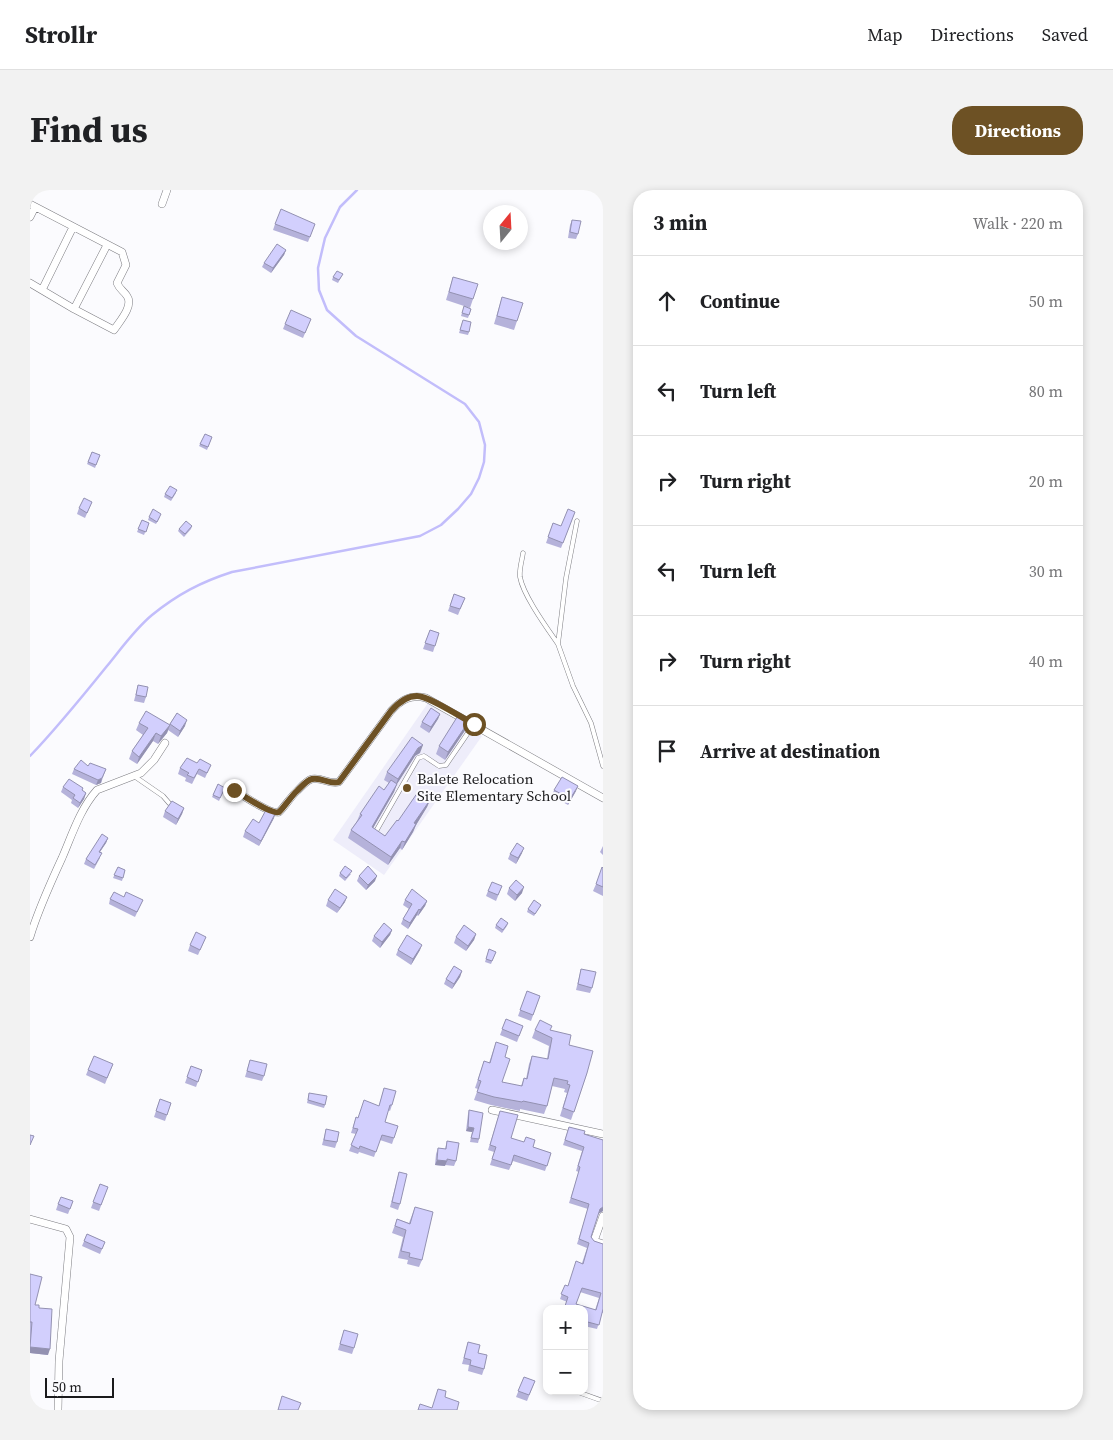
<!DOCTYPE html>
<meta charset="utf-8">
<style>
body{margin:0;font-family:"Source Serif 4",serif;background:#f2f2f2;color:#202124}
.controls{position:absolute;right:15px;bottom:15px;display:grid;overflow:hidden;border-radius:10px;box-shadow:0 2px 8px #0003}
.controls button{width:45px;height:45px;display:grid;place-items:center;padding:0;border:0;border-bottom:1px solid #e0e0e0;background:#fff;color:#202124;font:25px sans-serif}
.compass{position:absolute;left:453px;top:15px;width:45px;height:45px;border-radius:50%;background:#fff;box-shadow:0 2px 8px #0003;rotate:18deg}
.scale{position:absolute;left:15px;bottom:12px;width:69px;box-sizing:border-box;padding-left:5px;border:2px solid #1a1a1c;border-top:0;font-size:14px;line-height:18px;white-space:nowrap;color:#1a1a1c;-webkit-text-stroke:4px #fbfbfe;paint-order:stroke}
.stop{position:absolute;width:15px;height:15px;margin:-11px;border:4px solid #6d5124;border-radius:50%;background:#fff}
.stop.end{background:#6d5124;border-color:#fff;box-shadow:0 1px 5px #0008}
.list{margin:0;padding:0;list-style:none}
h2{display:flex;justify-content:space-between;align-items:center;height:65px;margin:0;padding:0 20px;font-size:21px}
h2 small{font-size:16px;font-weight:400;color:#757577}
.list li{display:grid;grid-template-columns:32px 1fr auto;gap:15px;align-items:center;box-sizing:border-box;height:90px;padding:0 20px;border-top:1px solid #e0e0e0}
.list b{display:block;font-size:19px;white-space:nowrap}
.list em{font-size:16px;font-style:normal;color:#757577}
.icon{flex:none;width:28px;height:28px;fill:none;stroke:currentColor;stroke-width:2;stroke-linecap:round;stroke-linejoin:round}
.map{position:relative;flex:none;width:573px;height:1220px;overflow:hidden;border-radius:20px}
header{display:flex;align-items:center;gap:30px;box-sizing:border-box;height:70px;padding:0 25px;background:#fff;border-bottom:1px solid #e0e0e0}
header strong{font-size:24px}
nav{display:flex;gap:28px;margin-inline-start:auto;font-size:18px}
.intro{display:flex;align-items:center;justify-content:space-between;box-sizing:border-box;height:120px;padding:0 30px}
h1{margin:0;font-size:35px}
.button{padding:12px 22px;border-radius:20px;background:#6d5124;color:#fff;font-size:18px;font-weight:700}
main{display:flex;gap:30px;padding:0 30px}
aside{flex:1;background:#fff;border-radius:20px;box-shadow:0 2px 8px #0003}
.map>svg:first-child{display:block}
</style>
<header>
<strong>Strollr</strong>
<nav><a>Map</a><a>Directions</a><a>Saved</a></nav>
</header>
<div class="intro"><h1>Find us</h1><a class="button">Directions</a></div>
<main>
<div class="map">
<svg width="573" height="1220" viewBox="0 0 573 1220">
<rect width="100%" height="100%" fill="#fbfbfe"/>
<path fill="#eeedfa" d="M398 513 452 546 354 685 303 650Z"/>
<g fill="none" stroke-linecap="round" stroke-linejoin="round">
<path stroke="#c2bdfb" stroke-width="2.5" d="M0 566C27 538 52 507 77 476 91 459 105 439 122 425 148 404 171 392 202 382L390 346 411 335 428 319 441 304 449 288 454 272 455 255 449 232 435 214 326 146 297 120 289 100 288 78 295 48 310 17 327 0"/>
<defs>
<path id="service" d="M547 331 536 388 528 454 543 496 561 533 573 576
M493 363C492 371 489 379 490 387 493 405 517 438 528 454
M104 586 133 606 139 613
M345 643 388 568 394 566 409 576 416 575 444 534
M545 1201 573 1211"/>
<path id="minor" d="M0 14 92 62 96 75 87 93C90 100 93 100 97 106 104 116 89 132 84 140L44 119 0 93
M132 14 137 0
M0 27 5 17
M12 100 43 37
M44 119 77 55
M204 600C212 605 242 625 249 622 253 619 262 605 267 601 271 597 277 590 282 589 292 587 300 595 309 592L361 521C371 510 380 504 396 508L573 608
M0 747C8 720 20 694 32 668 42 645 50 619 67 600L111 583 124 570 135 553
M462 920 573 944
M573 1026 564 1051 573 1054
M0 1029 36 1039 40 1047 29 1171 28 1220"/>
</defs>
<use href="#service" stroke="#7c7c81" stroke-width="5"/>
<use href="#minor" stroke="#7c7c81" stroke-width="8"/>
<use href="#service" stroke="#fff" stroke-width="4"/>
<use href="#minor" stroke="#fff" stroke-width="7"/>
</g>
<path fill="#b5b2da" fill-rule="evenodd" d="M542 30 548 44 546 49 538 48 540 35Z
M245 34H285L278 52 243 40Z
M256 60 254 65 241 83 232 77 234 73Z
M313 84 308 93 302 90 303 87Z
M423 87 443 109 440 118 416 110Z
M472 107 487 131 484 140 464 134Z
M434 116 441 119 438 128 431 126Z
M281 129 273 148 253 139 255 134Z
M432 133 439 142 438 145 429 143Z
M175 244 182 247 177 260 169 256Z
M62 262 70 265 65 278 57 274Z
M146 303 141 311 134 307 135 304Z
M62 312 55 328 47 324 49 318Z
M545 322 531 358 516 353 523 333 531 336Z
M119 327H130L126 334 118 330Z
M112 330 119 333 114 345 107 342Z
M162 336 161 339 154 347 148 341 149 339Z
M424 404 435 408 428 425 418 421Z
M400 440 409 443 403 462 393 459Z
M108 495 116 507 114 513 104 511Z
M147 523 155 536 148 547 138 540 137 543 128 554 123 551 107 574 99 569 102 561 113 545 106 540 109 533 139 535Z
M410 524 408 529 399 543 390 537 392 532Z
M436 539 415 570 406 564 409 556Z
M390 563 385 566 367 594 364 602 343 638 355 646 368 631 400 610 397 617 386 635 383 642 372 660 370 658 358 675 318 648 321 640 327 631 330 624 354 600 359 593 354 590 357 582Z
M181 575 175 588 167 584 162 594 155 591 156 588 148 584 150 578Z
M58 576 76 579 71 593 66 595 42 584 44 579Z
M188 594 194 600 189 611 182 607Z
M33 597 53 598 52 600 56 603 54 609 48 618 41 613 42 610 31 602Z
M524 600 546 601 538 615 522 606Z
M154 618 152 624 146 635 133 627 135 621Z
M244 628 229 656 213 647 215 641 229 633Z
M78 648 76 653 70 662V668L64 679 54 674 56 669Z
M573 656V665L570 662Z
M492 663 486 674 478 669 480 664Z
M88 677 95 680 92 691 83 688Z
M573 678V706L563 701Z
M310 683 321 684 315 691 309 686Z
M329 686 345 691 336 700 327 691Z
M472 696 466 711 456 706 458 701Z
M479 698 492 703 485 711 477 704Z
M94 707 113 710 105 727 79 714 80 709Z
M298 710 315 712 307 723 296 716Z
M375 710 397 711 395 716 388 726 387 725 378 739 371 734 373 729 379 719 373 715Z
M511 715 504 726 497 722 498 719Z
M478 733 477 736 472 743 465 738 466 735Z
M362 740 360 745 350 758 342 751 344 746Z
M446 744 444 750 436 761 424 753 426 747Z
M176 747 168 765 158 761 160 755Z
M459 759 466 762 461 774 455 772Z
M368 760H390L381 775 366 765Z
M551 779 562 798 560 803 546 800Z
M432 781 430 787 422 799 414 794 416 789Z
M497 801 510 806 501 831 488 826Z
M476 829 493 836 487 852 470 845Z
M505 840H521L539 855 557 883 541 930 530 926 537 903 534 902 535 899 522 896 517 916 514 924 490 919V921L461 915 444 910 448 899 445 898 454 871 459 873 466 852 475 867 472 892 491 896 494 888 496 889 499 874 502 866 517 869 519 856 502 848Z
M220 870 234 886 232 891 215 887Z
M83 874 75 894 56 885 58 880Z
M161 876 172 880 166 897 155 893Z
M354 898 362 915 360 921 358 920 355 932 364 948 362 954 350 950 344 967 329 962 328 964 319 961 326 944 321 943 326 927 328 928 349 916Z
M279 903 295 915 294 918 277 913Z
M130 909 141 913 135 931 124 927Z
M439 920 449 949 448 953 440 952 442 942 436 941 438 924Z
M470 921 481 948 503 957 521 963 515 981 483 971 479 980 460 975 464 962 458 960Z
M539 937 554 944 573 950V1021L568 1024 561 1047 564 1051 573 1054V1123H572L567 1139 554 1136V1119L530 1109 535 1095 538 1096 552 1073 557 1058 547 1054 558 1019 539 1013 549 982 546 981 552 961 533 955ZM550 1102 569 1108 565 1120 546 1114Z
M296 939 307 952 305 958 292 955Z
M417 951 426 971 424 976 415 975V976L405 975 406 964 408 958 415 959Z
M369 982 370 1014 368 1020 360 1017Z
M70 994 78 997 69 1021 61 1018Z
M43 1011 38 1024 26 1020 28 1014Z
M385 1017 392 1070 389 1077 377 1074 378 1070 368 1068 373 1047 362 1043 367 1029 379 1033Z
M57 1044 75 1052 70 1064 52 1056Z
M0 1084 5 1115 18 1165 0 1163Z
M314 1140 324 1158 322 1164 308 1160Z
M438 1152 448 1163 454 1179 452 1185 438 1181 439 1175 432 1174Z
M494 1187 505 1191 497 1211 486 1207Z"/>
<path fill="#9391b1" d="M256 60 254 65 241 83 243 78Z
M410 524 408 529 399 543 401 537Z
M157 530 155 536 148 547 150 541Z
M439 531 436 539 415 570 418 562Z
M140 535 137 543 128 554 131 546Z
M126 543 123 551 107 574 109 567Z
M393 555 390 563 385 566 365 597 368 589 388 558Z
M72 588 71 593 66 595 68 590Z
M367 594 364 602 339 645 342 637Z
M548 596 546 601 538 615 540 609Z
M56 603 54 609 48 618 50 613Z
M400 610 397 617 386 635 383 642 372 660 375 652 384 633Z
M154 618 152 624 146 635 148 629Z
M246 622 244 628 229 656 231 651Z
M78 648 76 653 67 666 69 662Z
M372 651 370 658 358 675 361 667Z
M494 658 492 663 486 674 488 668Z
M347 686 345 691 336 700 338 695Z
M494 697 492 703 485 711 487 705Z
M317 707 315 712 307 723 310 718Z
M397 711 395 716 388 726 390 720Z
M389 719 387 725 378 739 380 733Z
M362 740 360 745 350 758 352 752Z
M446 744 444 750 436 761 438 756Z
M392 755 390 760 381 775 383 769Z
M432 781 430 787 422 799 424 794Z
M438 937 444 938 442 942 436 941Z
M407 970 417 971 415 976 405 975Z
M573 1017V1021L568 1024 570 1019Z
M0 1157 20 1159 18 1165 0 1163Z"/>
<path fill="#d2cffd" stroke="#9391b1" fill-rule="evenodd" d="M251 19 285 34 280 47 245 34Z
M542 30 551 31 548 44 540 42Z
M247 54 256 60 243 78 234 73Z
M307 81 313 84 309 90 303 87Z
M423 87 448 94 443 109 419 102Z
M472 107 493 113 487 131 467 126Z
M434 116 441 119 439 125 432 123Z
M261 120 281 129 275 143 255 134Z
M433 130 441 132 439 142 430 140Z
M175 244 182 247 178 257 170 254Z
M62 262 70 265 66 275 58 272Z
M140 296 147 300 142 308 135 304Z
M54 308 62 312 57 323 49 318Z
M123 319 131 324 127 332 119 327Z
M538 319 545 322 533 353 518 347 523 333 531 336Z
M112 330 119 333 116 342 108 339Z
M156 331 162 336 155 344 149 339Z
M424 404 435 408 430 419 420 416Z
M400 440 409 443 405 456 395 453Z
M108 495 118 497 116 507 106 505Z
M401 518 410 524 401 537 392 532Z
M116 521 140 535 131 546 126 543 109 567 102 561 118 538 109 533Z
M147 523 157 530 150 541 140 534Z
M429 524 439 531 418 562 409 556Z
M382 547 393 555 388 558 368 589 357 582Z
M157 568 167 573 170 569 181 575 177 583 169 579 164 588 157 585 159 583 150 578Z
M51 570 58 576 60 573 76 579 72 588 68 590 44 579Z
M532 587 548 596 540 609 524 600Z
M39 589 53 598 52 600 56 603 50 613 43 608 45 605 33 597Z
M361 590 367 594 342 637 355 646 367 630 368 631 388 602 400 610 384 633 386 634 375 652 372 651 361 667 321 640 332 625 330 624 349 596 354 600Z
M188 594 195 598 190 608 183 605Z
M142 611 154 618 148 629 135 621Z
M237 618 246 622 231 651 215 641 223 629 229 633Z
M72 644 78 648 69 662 72 663 65 675 56 669Z
M487 653 494 658 488 668 480 664Z
M315 676 322 681 316 688 310 683Z
M338 676 347 686 338 695 329 686Z
M88 677 95 680 93 688 84 685Z
M572 677 573 678V697L566 694Z
M486 690 494 697 487 705 479 698Z
M462 692 472 696 468 705 458 701Z
M305 699 317 707 310 718 298 710Z
M382 699 397 711 390 720 389 719 380 733 373 729 382 714 375 710Z
M84 702 94 707 96 702 113 710 107 722 80 709Z
M504 710 511 715 505 724 498 719Z
M471 728 478 733 473 740 466 735Z
M354 733 362 740 352 752 344 746Z
M434 735 446 744 438 756 426 747Z
M166 742 176 747 170 760 160 755Z
M377 745 392 755 383 769 368 760Z
M459 759 466 762 462 771 456 769Z
M424 776 432 781 424 794 416 789Z
M551 779 566 782 562 798 548 794Z
M497 801 510 806 503 825 490 820Z
M476 829 493 836 489 846 472 839Z
M510 830 522 836 520 840 541 845 539 855 563 861 557 883 544 922 533 918 540 895 537 894 538 891 524 888 517 916 493 911 492 912 464 907 447 902 451 891 448 890 454 871 460 873 466 852 478 856 475 867 480 869 472 892 492 896 494 888 497 889 502 866 518 869 522 848 505 840Z
M64 866 83 874 77 888 58 880Z
M220 870 237 874 234 886 217 881Z
M161 876 172 880 168 892 157 887Z
M354 898 366 901 362 915H360L355 932 368 936 364 948 352 945 346 962 330 956 329 959 321 955 328 939 323 938 326 927 328 928 334 910 349 916Z
M279 903 297 906 295 915 278 910Z
M130 909 141 913 137 925 126 921Z
M439 920 453 923 449 949 441 948 444 938 438 937Z
M470 921 488 925 481 948 494 952 496 947 505 950 503 957 521 963 517 976 484 965 481 975 462 969 466 957 460 955Z
M539 937 555 941 554 944 573 950V1017L570 1019 561 1047 564 1051 573 1054V1119L569 1135 554 1131V1119H534L538 1107 531 1104 535 1095 538 1096 546 1071 553 1074 559 1053 549 1049 559 1014 541 1008 550 977 548 976 554 957 535 950ZM552 1098 571 1103 566 1120 546 1114Z
M296 939 309 942 307 952 294 950Z
M0 945 4 946 0 955Z
M417 951 429 953 426 971 417 969V971L407 970 408 958 416 959Z
M369 982 377 984 370 1014 362 1012Z
M70 994 78 997 71 1015 63 1012Z
M31 1007 43 1011 40 1019 28 1014Z
M385 1017 403 1022 392 1070 379 1067 380 1063 371 1061 376 1040 365 1036 367 1029 380 1034Z
M57 1044 75 1052 72 1059 54 1051Z
M0 1084 12 1087 5 1115H9V1118L22 1119 20 1159 0 1157 2 1132H0Z
M314 1140 328 1144 324 1158 310 1154Z
M438 1152 450 1155 448 1163 457 1165 454 1179 440 1175 441 1170 434 1168Z
M494 1187 505 1191 499 1205 488 1201Z
M408 1199 416 1201 415 1207 429 1212 427 1220H388L390 1214 402 1218Z
M252 1206 271 1213 268 1220H248Z"/>
<g fill="none" stroke-linecap="round" stroke-linejoin="round">
<path stroke="#6d5124" stroke-width="6" d="M204 600C212 605 242 625 249 622 253 619 262 605 267 601 271 597 277 590 282 589 292 587 300 595 309 592L361 521C368 513 376 506 387 506 399 506 432 528 444 534"/>
</g>
<circle fill="#6d5124" stroke="#fbfbfe" stroke-width="2" cx="377" cy="598" r="5"/>
<g text-anchor="middle" stroke-width="4" stroke-linejoin="round" paint-order="stroke">
<g font-size="15" fill="#1a1a1c" stroke="#fbfbfe" text-anchor="start">
<text x="387" y="594">Balete Relocation<tspan x="387" dy="17">Site Elementary School</tspan></text>
</g>
</g>
</svg>
<div class="controls">
<button>+</button>
<button>−</button>
</div>
<svg class="compass" viewBox="-18 -18 36 36"><path d="M0-13l5 13h-10z" fill="#e53935"/><path d="M0 13l5-13h-10z" fill="#757577"/></svg>
<div class="scale">50 m</div>
<div class="stop" style="left:444px;top:534px"></div>
<div class="stop end" style="left:204px;top:600px"></div>
</div>
<aside>
<h2>3 min<small>Walk · 220 m</small></h2>
<ul class="list">
<li><svg class="icon" aria-label="ahead" viewBox="0 0 24 24"><path d="M12 20V5M6 11l6-6 6 6"/></svg><div><b>Continue</b></div><em>50 m</em></li>
<li><svg class="icon" aria-label="left" viewBox="0 0 24 24"><path d="M17 20v-9H6M10 6l-5 5 5 5"/></svg><div><b>Turn left</b></div><em>80 m</em></li>
<li><svg class="icon" aria-label="right" viewBox="0 0 24 24"><path d="M7 20v-9h11M14 6l5 5-5 5"/></svg><div><b>Turn right</b></div><em>20 m</em></li>
<li><svg class="icon" aria-label="left" viewBox="0 0 24 24"><path d="M17 20v-9H6M10 6l-5 5 5 5"/></svg><div><b>Turn left</b></div><em>30 m</em></li>
<li><svg class="icon" aria-label="right" viewBox="0 0 24 24"><path d="M7 20v-9h11M14 6l5 5-5 5"/></svg><div><b>Turn right</b></div><em>40 m</em></li>
<li><svg class="icon" aria-label="arrive" viewBox="0 0 24 24"><path d="M6 21V4h12l-3 4 3 4H6"/></svg><div><b>Arrive at destination</b></div></li>
</ul>
</aside>
</main>
